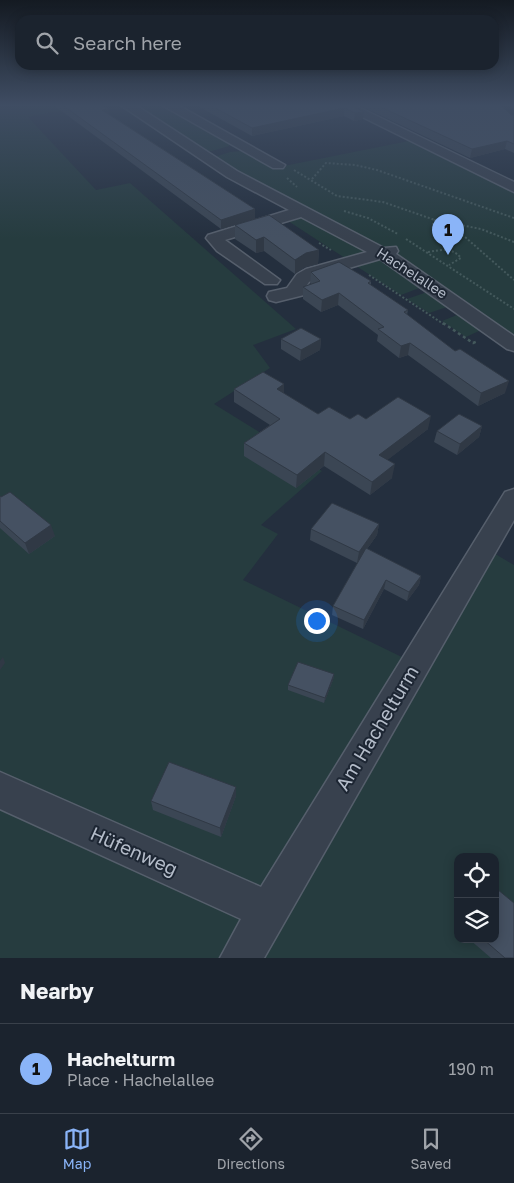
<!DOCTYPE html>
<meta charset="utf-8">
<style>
body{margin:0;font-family:"Golos Text",sans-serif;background:#282f3a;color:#f1f3f6}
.controls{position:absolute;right:15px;bottom:15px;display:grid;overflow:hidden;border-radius:10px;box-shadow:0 2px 12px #0003}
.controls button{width:45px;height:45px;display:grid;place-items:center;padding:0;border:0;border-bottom:1px solid #39404a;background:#1b232e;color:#f1f3f6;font:25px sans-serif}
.you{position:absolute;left:316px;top:620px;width:18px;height:18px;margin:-12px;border:4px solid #fff;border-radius:50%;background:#1a73e8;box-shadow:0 0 0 8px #1a73e833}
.badge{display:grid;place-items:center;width:32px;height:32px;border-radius:50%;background:#8ab4f8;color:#111;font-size:16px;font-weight:700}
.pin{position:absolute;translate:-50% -41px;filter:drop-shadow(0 1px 2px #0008)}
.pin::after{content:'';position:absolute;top:26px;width:18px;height:15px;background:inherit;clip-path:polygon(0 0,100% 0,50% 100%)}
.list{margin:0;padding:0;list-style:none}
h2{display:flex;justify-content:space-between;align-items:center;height:65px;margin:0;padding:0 20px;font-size:21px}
h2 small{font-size:16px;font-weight:400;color:#a0a4aa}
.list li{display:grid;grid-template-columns:32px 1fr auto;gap:15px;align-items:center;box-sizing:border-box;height:90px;padding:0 20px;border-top:1px solid #39404a}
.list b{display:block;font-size:19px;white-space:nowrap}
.list p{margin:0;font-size:16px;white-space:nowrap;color:#a0a4aa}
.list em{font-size:16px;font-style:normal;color:#a0a4aa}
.icon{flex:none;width:28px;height:28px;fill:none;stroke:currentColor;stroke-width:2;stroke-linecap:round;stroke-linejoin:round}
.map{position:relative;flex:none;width:514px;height:958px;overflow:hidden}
.search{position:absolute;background:#1b232e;box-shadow:0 2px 12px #0003;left:15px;right:15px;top:15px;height:55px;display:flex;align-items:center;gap:12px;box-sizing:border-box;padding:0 18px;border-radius:15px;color:#a0a4aa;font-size:19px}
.sheet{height:155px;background:#1b232e}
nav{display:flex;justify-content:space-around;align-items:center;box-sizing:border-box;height:70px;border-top:1px solid #39404a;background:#1b232e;font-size:14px;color:#a0a4aa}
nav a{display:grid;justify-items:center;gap:2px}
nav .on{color:#8ab4f8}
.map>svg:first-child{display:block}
</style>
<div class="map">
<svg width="514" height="958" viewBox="0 0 514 958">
<rect width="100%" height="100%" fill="#242f3e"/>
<path fill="#263c3f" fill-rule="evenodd" d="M13 104H81L83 106 28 117 96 190 130 183 296 329 253 345 270 368 214 404 322 471 261 525 278 534 243 580 408 660 492 552 514 565V958H0V110L15 106ZM458 857H495V939H458Z
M137 104H159L229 143V146L212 151H204Z
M409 141 514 193V339C469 306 425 271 376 244 323 214 265 193 215 157L230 152 242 151 274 168Z
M302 216 370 251 348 260 285 219Z
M380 257 422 287 401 295 353 264Z
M427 292 447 304V307L429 313 407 299Z
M457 315 463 316 480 329 479 331 466 337 442 321Z"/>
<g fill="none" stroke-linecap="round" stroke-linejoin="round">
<defs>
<path id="minor" d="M119 104H134L237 171 384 248 396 247 398 251 396 254 514 336V351L507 349 380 259 318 277 309 282 305 288 307 291 304 295 276 302 269 300 267 296 269 292 287 288 297 274 306 269 367 252 301 217 225 240 280 280 277 284H265L217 251 206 238 208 235 289 210 227 177Z
M160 104H176L285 165 283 168H273Z
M336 104H352L514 182V192Z
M514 489V520L264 958H220L241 919 0 809V772L261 887 505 492Z"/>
</defs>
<use href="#minor" stroke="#565f6c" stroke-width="3"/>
<path stroke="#44595c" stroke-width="2" stroke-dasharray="2 2" stroke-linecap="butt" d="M294 170 337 196 383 202 435 220 481 229 514 242
M287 178 297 187
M312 179 326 163 355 165 377 170 514 218
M344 211 368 218 398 234
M406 239 514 309
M319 243 331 250
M447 248 432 226 435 220 465 237 514 280
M428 252C441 250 452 247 461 258L449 265
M369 275 445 325"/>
<path stroke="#44595c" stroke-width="2.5" stroke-dasharray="3 3" stroke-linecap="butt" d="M443 323 473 343 478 341"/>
<use href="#minor" fill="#38414e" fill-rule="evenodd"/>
</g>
<path fill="#3b4654" d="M52 104H98L109 109V114L255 209V219L221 229Z
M194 104H349L364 112 363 119 354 121 344 116 252 136Z
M357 104H500L511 115H514V153L505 149 470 158Z
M508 104H514V110Z
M235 225 319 250 318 264 305 267 295 274 264 251 256 253 235 239Z
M311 272 371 281V285L408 310 407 315 505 393 478 406 408 355 399 358 377 341 378 335 338 305 321 312 303 299V287L311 284 310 283Z
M281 339H321L320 350 300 361 281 349Z
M234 389 284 394 318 414 350 419H366L428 429 387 460 392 478 370 495 324 466 296 488 244 456V443L270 425 234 402Z
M482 426 479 437 457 455 434 442 437 431Z
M0 496 55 536 29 554 0 528Z
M379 524 377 535 367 549 421 576 419 585 407 601 384 589 363 629 332 615 333 606 361 558 357 563 310 540 311 529Z
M334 674 333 680 324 703 288 690V685Z
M236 796 221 837 153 810 151 801Z
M469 939H495L514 958H491Z"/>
<path fill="#303945" d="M344 108V116L252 136V128Z
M109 109 110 117 102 110Z
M364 112 363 119 354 121 355 113Z
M507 141 505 149 470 158 472 149Z
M255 209V219L221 229V220Z
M264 237V251L256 253V240Z
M319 250 318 264 305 267 295 274V260L306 253Z
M339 293 338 305 321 312 322 300Z
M321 339 320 350 300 361 301 350Z
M410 343 408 355 399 358 401 346Z
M509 381 505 393 478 406 481 393Z
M284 384V398L277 389Z
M431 416 428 429 377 468 379 455Z
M482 426 479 437 457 455 460 444Z
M325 452 324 466 296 488 297 475Z
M395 464 392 478 370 495 372 482Z
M379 524 377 535 357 563 359 552Z
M51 525 55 536 29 554 25 543Z
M421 576 419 585 407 601 409 592Z
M386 580 384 589 363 629 364 620Z
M3 657 5 663 0 670V661Z
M334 674 333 680 324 703 325 698Z
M236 787V796L221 837 220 828Z"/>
<path fill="#455162" stroke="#303945" d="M61 104H98L109 109 102 110 255 209 221 220Z
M208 104H349L364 112 355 113 344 108 252 128Z
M374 104H500L511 115H514V144L507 141 472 149Z
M269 215 319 250 306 253 295 260 264 237 256 240 235 225Z
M339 262 371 281 368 283 408 310 404 312 455 351 460 349 509 381 481 393 410 343 401 346 378 329 384 327 339 293 322 300 303 287 320 281 311 272Z
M301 328 321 339 301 350 281 339Z
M263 372 284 384 277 389 318 414 329 407 350 419 358 414 366 419 398 397 431 416 379 455 395 464 372 482 325 452 297 475 244 443 280 419 234 389Z
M459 414 482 426 460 444 437 431Z
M10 492 51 525 25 543 0 521V496L1 497Z
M332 503 379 524 359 552 311 529Z
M366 548 421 576 409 592 386 580 364 620 333 606Z
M298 662 334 674 325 698 288 685Z
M169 762 236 787 220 828 151 801Z
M497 889 514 903V958H505L483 939H495V892Z"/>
<linearGradient id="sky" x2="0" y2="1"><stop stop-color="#141a22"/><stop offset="0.44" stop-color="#3f4d63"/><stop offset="1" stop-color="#3f4d63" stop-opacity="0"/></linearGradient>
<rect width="514" height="239" fill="url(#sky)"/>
<g text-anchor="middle" stroke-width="4" stroke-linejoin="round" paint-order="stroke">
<g font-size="14" fill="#b4bcc9" stroke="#1d2633">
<text transform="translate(412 273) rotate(33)" y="5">Hachelallee</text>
</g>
<g font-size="19" fill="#b4bcc9" stroke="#1d2633">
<text transform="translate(377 728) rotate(-59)" y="7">Am Hachelturm</text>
<text transform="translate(134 851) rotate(24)" y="7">Hüfenweg</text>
</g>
</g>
</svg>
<div class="controls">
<button><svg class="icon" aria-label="locate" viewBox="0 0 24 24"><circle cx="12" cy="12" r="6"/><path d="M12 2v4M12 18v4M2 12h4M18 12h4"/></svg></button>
<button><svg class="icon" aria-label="layers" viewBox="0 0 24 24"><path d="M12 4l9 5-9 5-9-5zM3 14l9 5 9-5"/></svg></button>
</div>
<div class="you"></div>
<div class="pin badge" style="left:448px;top:255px">1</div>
<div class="search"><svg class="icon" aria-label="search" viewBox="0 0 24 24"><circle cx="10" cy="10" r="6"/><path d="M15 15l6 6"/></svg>Search here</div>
</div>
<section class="sheet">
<h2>Nearby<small></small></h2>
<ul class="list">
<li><span class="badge">1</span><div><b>Hachelturm</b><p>Place · Hachelallee</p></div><em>190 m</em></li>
</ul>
</section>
<nav>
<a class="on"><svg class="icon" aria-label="map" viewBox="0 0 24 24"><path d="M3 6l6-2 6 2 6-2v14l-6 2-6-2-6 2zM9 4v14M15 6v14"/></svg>Map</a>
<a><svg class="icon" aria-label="directions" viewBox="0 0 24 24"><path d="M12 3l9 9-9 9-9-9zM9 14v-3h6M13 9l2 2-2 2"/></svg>Directions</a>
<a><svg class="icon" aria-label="saved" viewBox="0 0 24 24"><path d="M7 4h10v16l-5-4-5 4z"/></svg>Saved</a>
</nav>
